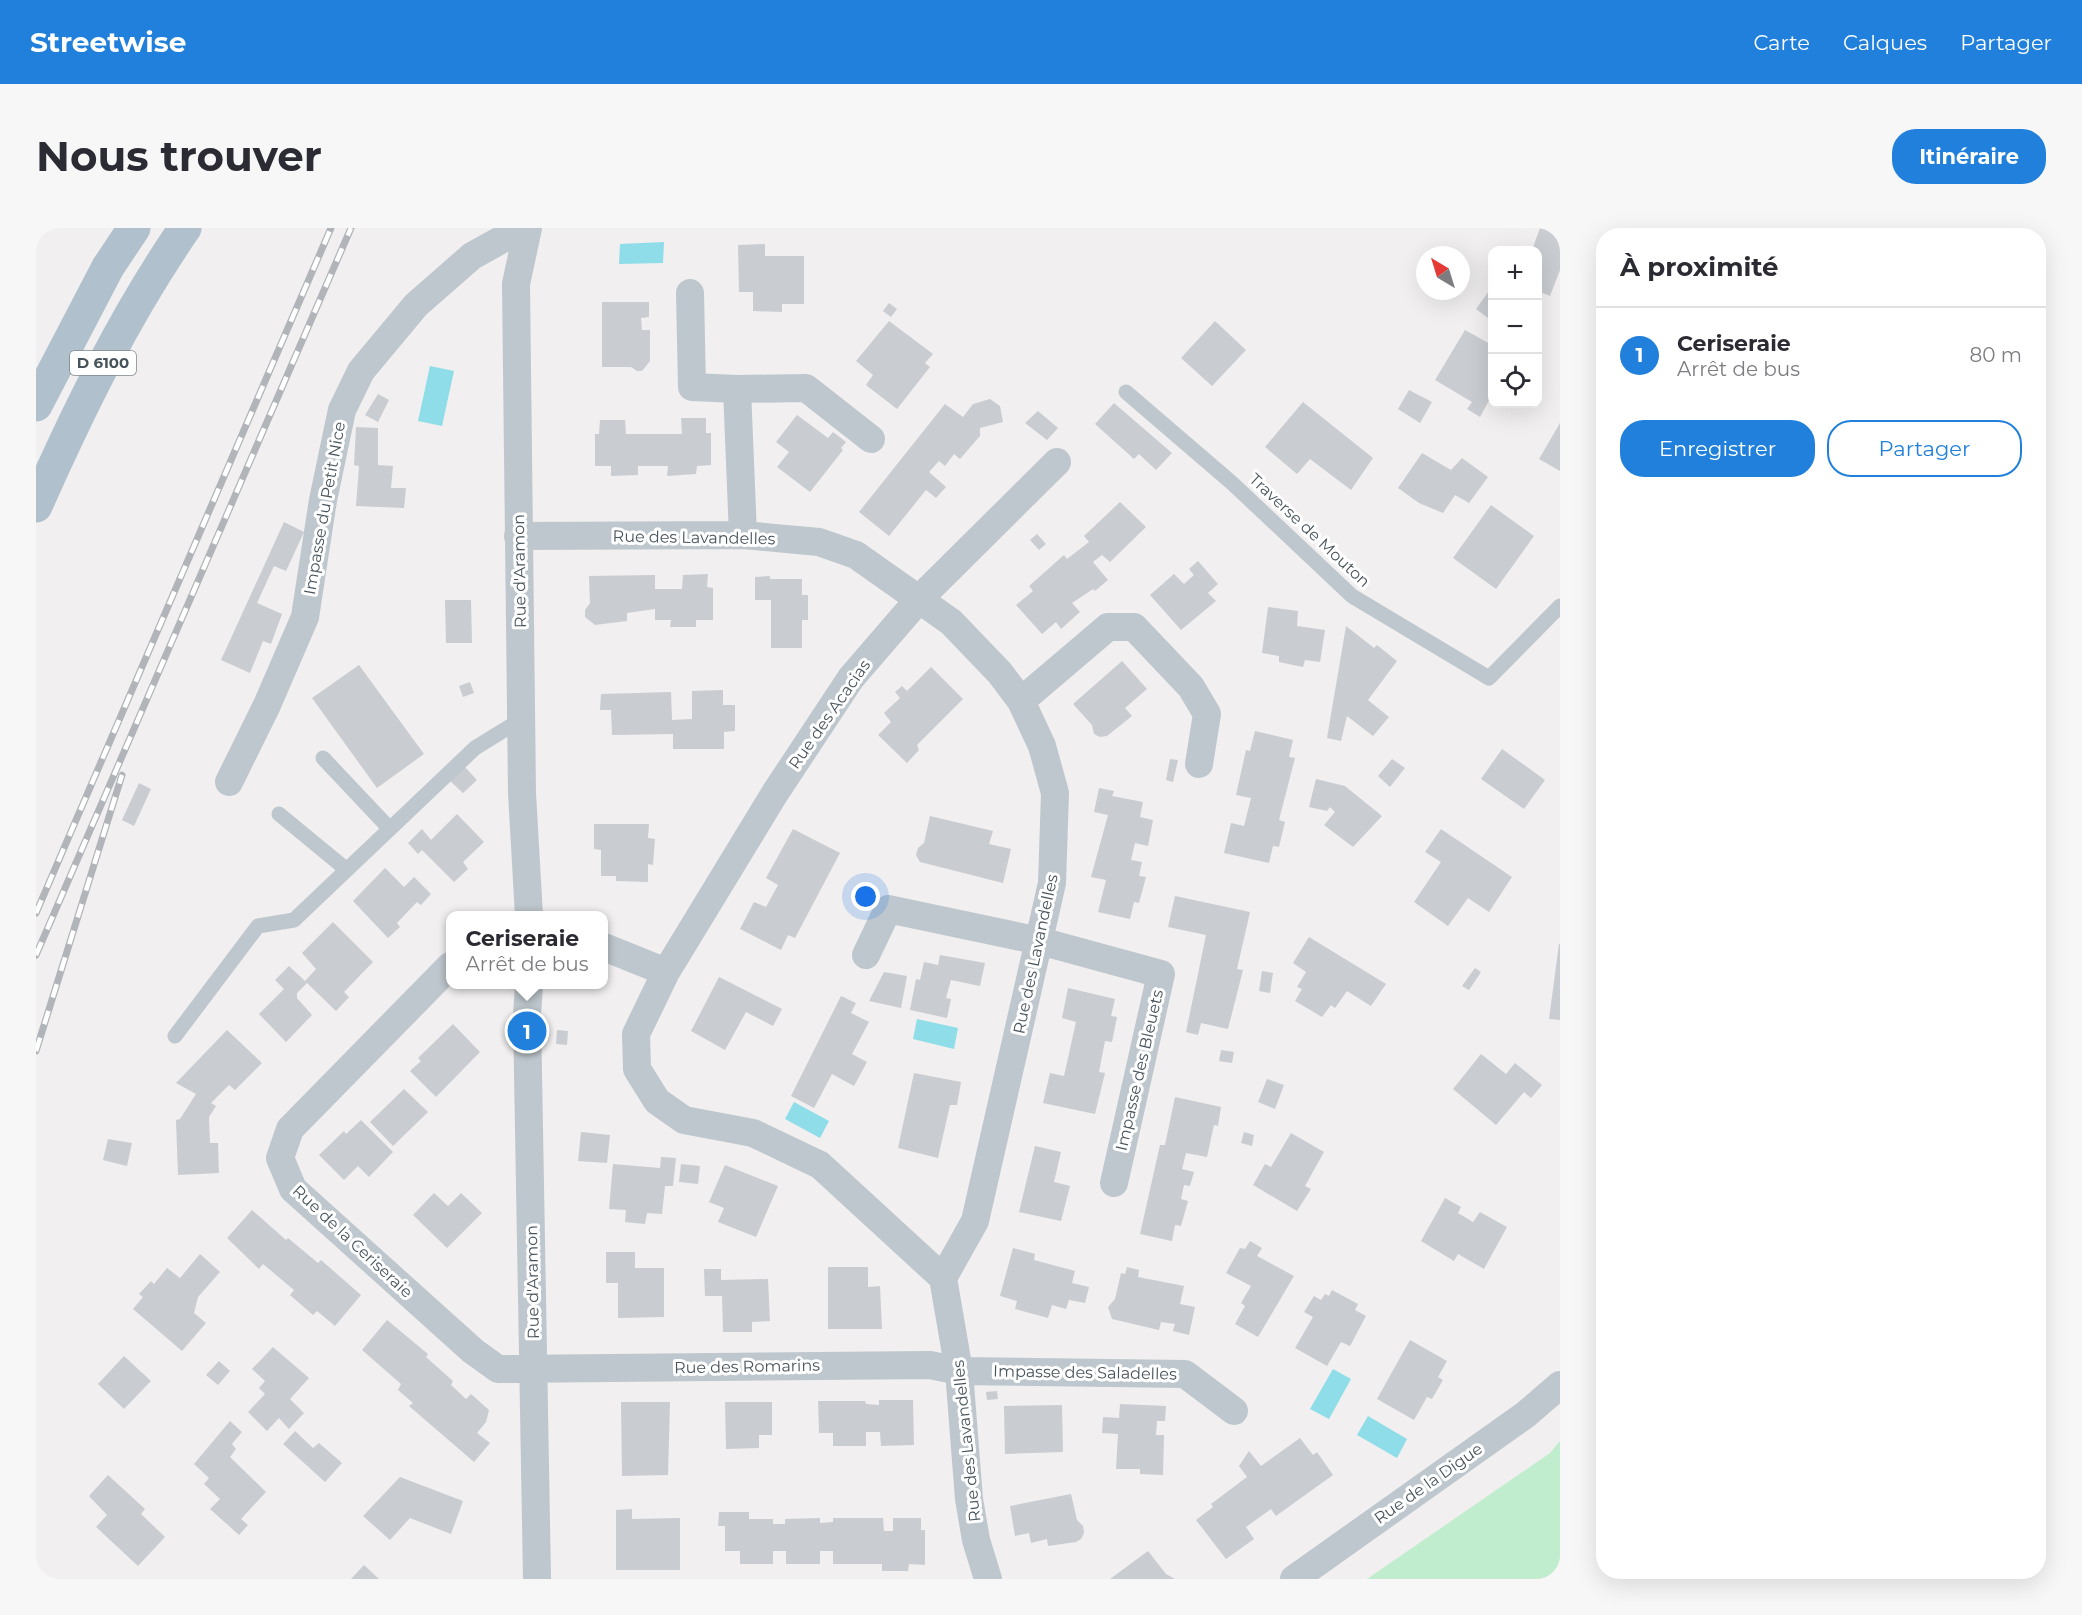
<!DOCTYPE html>
<html lang="fr">
<meta charset="utf-8">
<style>
body{margin:0;font-family:Montserrat,sans-serif;background:#f7f7f7;color:#2b2b33}
.controls{position:absolute;right:18px;top:18px;display:grid;overflow:hidden;border-radius:12px;box-shadow:0 6px 24px #0002}
.controls button{width:54px;height:54px;display:grid;place-items:center;padding:0;border:0;border-bottom:2px solid #e1e1e2;background:#fff;color:#2b2b33;font:30px sans-serif}
.compass{position:absolute;left:1380px;top:18px;width:54px;height:54px;border-radius:50%;background:#fff;box-shadow:0 6px 24px #0002;rotate:322deg}
.you{position:absolute;left:830px;top:669px;width:21px;height:21px;margin:-15px;border:4px solid #fff;border-radius:50%;background:#1a73e8;box-shadow:0 0 0 9px #1a73e833}
.badge{display:grid;place-items:center;width:39px;height:39px;border-radius:50%;background:#2080db;color:#fff;font-size:20px;font-weight:700}
.pin{position:absolute;translate:-50% -50%;border:3px solid #fff;box-shadow:0 2px 6px #0006}
.popup{position:absolute;left:410px;top:683px;width:162px;height:78px;box-sizing:border-box;display:grid;place-content:center;border-radius:12px;background:#fff;filter:drop-shadow(0 2px 4px #0005);font-size:20px;white-space:nowrap;color:#7c7c81}
.popup b{font-size:22px;color:#2b2b33}
.popup::after{content:'';position:absolute;left:50%;top:100%;margin-left:-12px;border:12px solid transparent;border-top-color:#fff}
.list{margin:0;padding:0;list-style:none}
h2{display:flex;justify-content:space-between;align-items:center;height:78px;margin:0;padding:0 24px;font-size:26px}
h2 small{font-size:20px;font-weight:400;color:#7c7c81}
.list li{display:grid;grid-template-columns:39px 1fr auto;gap:18px;align-items:center;box-sizing:border-box;height:96px;padding:0 24px;border-top:2px solid #e1e1e2}
.list b{display:block;font-size:22px;white-space:nowrap}
.list p{margin:0;font-size:20px;white-space:nowrap;color:#7c7c81}
.list em{font-size:20px;font-style:normal;color:#7c7c81}
.actions{display:flex;gap:12px;padding:18px 24px}
.actions a{flex:1;padding:14px 0;border:2px solid #2080db;border-radius:24px;text-align:center;font-size:21px;color:#2080db}
.actions .main{background:#2080db;color:#fff}
.icon{flex:none;width:33px;height:33px;fill:none;stroke:currentColor;stroke-width:2;stroke-linecap:round;stroke-linejoin:round}
.map{position:relative;flex:none;width:1524px;height:1351px;overflow:hidden;border-radius:24px}
header{display:flex;align-items:center;gap:36px;box-sizing:border-box;height:84px;padding:0 30px;background:#2080db;color:#fff}
header strong{font-size:28px}
nav{display:flex;gap:33px;margin-inline-start:auto;font-size:21px}
.intro{display:flex;align-items:center;justify-content:space-between;box-sizing:border-box;height:144px;padding:0 36px}
h1{margin:0;font-size:42px}
.button{padding:15px 27px;border-radius:24px;background:#2080db;color:#fff;font-size:21px;font-weight:700}
main{display:flex;gap:36px;padding:0 36px}
aside{flex:1;background:#fff;border-radius:24px;box-shadow:0 6px 24px #0002}
.map>svg:first-child{display:block}
</style>
<header>
<strong>Streetwise</strong>
<nav><a>Carte</a><a>Calques</a><a>Partager</a></nav>
</header>
<div class="intro"><h1>Nous trouver</h1><a class="button">Itinéraire</a></div>
<main>
<div class="map">
<svg width="1524" height="1351" viewBox="0 0 1524 1351">
<rect width="100%" height="100%" fill="#f1efef"/>
<path fill="#bfedcd" d="M1524 1213V1351H1331L1514 1225Z"/>
<path fill="#8edde9" d="M628 14 627 35 583 36 584 16Z
M394 138 418 143 406 198 382 193Z
M881 791 922 800 918 821 877 811Z
M758 874 793 893 784 910 749 891Z
M1297 1141 1315 1151 1293 1191 1274 1181Z
M1332 1188 1371 1211 1361 1230 1321 1207Z"/>
<path fill="#c9ccd1" d="M1504 0 1524 2V42L1514 68 1502 63V22H1496Z
M729 16V28H768V76H746V84L717 83V64H703L702 17Z
M1453 63 1456 66V93L1440 81Z
M566 74H613V89L605 90 606 102H614V133L606 143H601L595 139H566Z
M853 75 861 81 855 89 847 83Z
M853 93 897 126 889 135 894 139 861 181 830 157 837 147 820 133Z
M1179 93 1210 122 1176 158 1145 130Z
M1429 102 1456 117V167L1444 189 1431 181 1436 174 1399 152Z
M1373 162 1396 174 1384 195 1362 181Z
M342 166 353 172 342 194 329 187Z
M954 171 964 178 967 194 944 200V208L924 231 918 226 909 238 903 233 893 244 910 259 900 270 890 262 853 308 823 284 909 176 927 189 937 176Z
M1267 174 1337 230 1315 262 1274 231 1261 246 1229 219Z
M1078 175 1136 225 1120 242 1103 226 1098 231 1059 196Z
M1002 183 1022 200 1011 212 989 195Z
M761 187 792 210 797 204 810 214 805 220 807 222 774 264 741 239 753 224 740 214Z
M645 190H670V205H675V237L661 238 660 246 631 248 632 238H602V247L575 248V238H559V206H563L564 192H589L590 206H646Z
M1524 195V243L1503 231Z
M320 199 342 200V237L357 238 355 260H370L368 280 320 278 323 238 318 237Z
M1386 225 1415 242 1426 230 1452 249 1433 275 1419 267 1407 285 1383 275 1362 260Z
M1084 274 1110 299 1074 334 1066 327 1057 334 1072 352 1059 363 1057 361 1036 375 1044 384 1025 401 1020 394 1006 406 980 377 997 363 993 358 1028 327 1031 331 1053 314 1048 308Z
M1455 277 1498 308 1460 361 1417 330Z
M248 294 268 304 250 343 238 338 221 375 246 386 235 416 227 413 214 445 185 432Z
M1001 306 1010 316 1003 322 994 312Z
M1162 333 1182 356 1172 365 1180 373 1145 402 1114 367 1138 346 1148 356 1158 347 1153 341Z
M672 346 671 359 677 360V392H660V399H634L635 392H619V381L591 385V393L559 397 549 389V382L554 375 553 348 619 347V361H646L647 347Z
M734 348V351H766V367H772V392H766V420H735V372H719V349Z
M409 372H435L436 415H410Z
M1232 379 1262 383 1261 398 1289 402 1284 434 1269 432 1267 439 1243 434V428L1226 425Z
M1310 398 1338 420 1341 417 1361 433 1332 472 1353 489 1337 508 1311 488 1305 513 1291 510Z
M1086 433 1111 461 1089 480 1096 488 1071 508 1064 509 1058 506 1056 497 1037 476Z
M323 437 388 526 341 560 276 470Z
M895 439 927 471 881 517 883 522 871 535 842 507 855 494 848 485 864 470 859 464 866 458 871 463Z
M434 454 438 465 427 469 423 458Z
M687 462V477H699V503L688 504V521H637V506L576 507 575 482H564L565 466 635 464 636 492 656 491V463Z
M1219 503 1257 512 1253 529 1259 530 1243 592 1249 594 1243 619 1237 618 1233 635 1188 625 1195 595 1208 598 1215 570 1200 567 1210 522 1214 523Z
M1466 521 1509 552 1488 581 1445 551Z
M1134 531 1142 532 1137 554 1130 552Z
M1356 531 1369 540 1354 559 1342 548Z
M428 538 441 552 427 565 413 552Z
M1280 551 1309 558 1346 588 1317 619 1288 597 1299 584 1294 579 1291 583 1273 579Z
M103 555 115 561 98 598 86 592Z
M1063 560 1078 563 1076 568 1107 574 1104 589 1117 592 1112 618 1099 615 1095 632 1106 634 1103 648 1110 649 1103 675 1098 674 1094 691 1062 684 1070 652 1055 649 1072 587 1058 584Z
M421 586 448 614 427 634 432 641 418 654 386 622 382 626 372 615 386 601 395 612Z
M894 588 957 603 953 616 975 621 967 655 884 634 880 627 882 620 888 615Z
M558 596H613L612 610 619 611 617 637 612 636V654L580 653V648H565V622L558 621Z
M757 601 804 625 759 710 752 707 745 722 704 701 718 674 730 679 742 657 730 650Z
M1405 601 1476 649 1453 684 1432 670 1412 698 1378 674 1405 634 1389 624Z
M349 640 368 659 378 649 395 666 385 677 381 674 361 695 364 699 352 710 317 673Z
M1139 668 1214 684 1201 741 1207 742 1192 801 1165 795 1162 807 1150 804 1170 707 1132 699Z
M297 694 337 734 308 764 313 769 300 783 271 755 261 765V770L276 787 250 814 223 786 248 761 239 752 253 738 269 753 280 741 266 725Z
M1273 709 1350 756 1335 778 1311 763 1299 780 1295 777 1286 789 1259 773 1266 761 1261 759 1270 744 1257 735Z
M1523 716H1524V792L1513 791Z
M904 727 949 735 944 758 915 752 910 770 915 771 911 790 874 782 880 751 884 752 888 734 902 737Z
M1439 740 1445 744 1433 762 1426 758Z
M1226 743 1237 745 1234 765 1223 763Z
M848 744 871 748 865 780 833 773Z
M683 749 746 781 737 798 710 784 689 822 655 803Z
M1032 760 1079 771 1075 788 1081 789 1076 814 1069 813 1063 844 1069 845 1059 886 1007 875 1014 845 1028 848 1040 794 1026 790Z
M805 768 820 775 815 785 833 794 816 826 831 834 818 858 796 846 778 880 755 868Z
M417 796 444 824 400 869 374 843 385 833 382 830Z
M191 802 226 835 199 862 193 857 175 875 180 878 173 889 174 915H182L183 945 142 947 140 892 144 891 160 866 140 855Z
M521 802 532 803 531 817 520 816Z
M1185 822 1198 824 1196 835 1183 833Z
M1445 826 1470 846 1479 835 1506 857 1495 870 1488 864 1460 897 1417 861Z
M878 845 925 854 921 877H914L902 930 862 920Z
M1231 851 1248 857 1239 881 1222 874Z
M368 861 392 884 357 918 334 894Z
M1139 869 1185 879 1182 898 1178 897 1171 929 1150 925 1146 941 1158 944 1154 958 1148 957 1145 971 1152 973 1145 998 1139 997 1136 1013 1104 1006 1124 917H1129Z
M325 892 357 924 333 949 322 938 308 952 283 927 308 903 310 906Z
M545 904 574 907 571 935 542 933Z
M1208 904 1218 907 1216 918 1205 915Z
M1255 905 1288 924 1269 958 1275 961 1261 983 1217 957 1229 936 1235 939Z
M72 911 96 915 91 938 67 932Z
M999 918 1025 924 1018 954 1034 958 1025 993 983 984Z
M625 929 640 930 637 958H629L626 986 611 985 609 996 589 994 590 982 573 981 577 936 624 940Z
M645 936 664 938 662 956 643 954Z
M689 937 742 958 720 1009 682 994 688 980 673 974Z
M398 965 412 978 425 965 446 985 411 1020 377 987Z
M1409 970 1425 979 1422 985 1437 994 1444 984 1471 999 1448 1041 1422 1026 1418 1033 1385 1013Z
M216 982 250 1012 252 1010 282 1035 285 1032 325 1067 299 1098 281 1083 277 1087 254 1067 258 1062 227 1036 223 1041 191 1010Z
M1214 1013 1226 1020 1221 1028 1258 1048 1222 1109 1199 1096 1209 1078 1205 1075 1215 1058 1190 1045 1204 1020 1209 1021Z
M977 1020 999 1026 998 1032 1039 1043 1036 1055 1053 1059 1049 1075 1033 1072 1030 1081 1016 1077 1012 1090 979 1081 981 1073 964 1068Z
M570 1024H599V1040H628V1089L582 1090V1055H570Z
M164 1026 184 1044 162 1069 158 1085 170 1095 146 1123 97 1081 107 1069 103 1066 115 1053 118 1056 131 1040 144 1050Z
M792 1039H832V1059L844 1058 846 1101H792Z
M1091 1039 1103 1042 1102 1049 1148 1058 1144 1076 1159 1079 1153 1107 1137 1103 1139 1096 1125 1094 1123 1102 1076 1091 1072 1079 1079 1071 1085 1045 1089 1046Z
M668 1041H685V1052L732 1051 734 1093 716 1094V1104H687L686 1068H669Z
M1296 1062 1322 1076 1319 1082 1330 1088 1314 1118 1305 1114 1291 1138 1259 1120 1277 1089 1268 1084 1278 1068 1285 1072 1289 1066 1293 1068Z
M351 1092 392 1126 390 1129 417 1153 415 1157 430 1171 435 1166 453 1182 450 1194 441 1205 454 1215 438 1234 373 1178 377 1175 362 1162 365 1156 326 1122Z
M1374 1112 1411 1133 1402 1149 1407 1152 1396 1171 1391 1169 1378 1192 1341 1171Z
M237 1119 273 1150 254 1171 268 1185 253 1201 243 1190 231 1203 212 1184 229 1166 223 1160 229 1153 216 1141Z
M88 1128 115 1153 88 1181 62 1156Z
M183 1133 194 1143 182 1157 170 1147Z
M961 1163 962 1171 951 1172 950 1164Z
M843 1172H877L878 1217 845 1218 844 1204H830V1218H797V1205H783L782 1173H829L830 1176 843 1177Z
M585 1174H634L632 1247 586 1248Z
M689 1174H736V1207H723V1220L690 1221Z
M1084 1176 1130 1178 1129 1193H1121L1120 1207H1128L1127 1247 1104 1246V1241H1080L1082 1206 1066 1205 1067 1189 1083 1190Z
M1026 1177 1027 1224 969 1226 968 1178Z
M194 1193 206 1204 196 1216 200 1221 194 1229 230 1264 205 1291 212 1297 203 1307 174 1281 184 1271 168 1256 173 1250 158 1236Z
M259 1203 277 1220 283 1215 306 1235 289 1254 247 1216Z
M1264 1210 1277 1227 1281 1224 1297 1247 1240 1288 1235 1281 1210 1299 1218 1311 1190 1331 1160 1292 1177 1279 1175 1276 1211 1249 1203 1238 1213 1223 1225 1238Z
M72 1247 109 1281 105 1286 129 1309 102 1338 60 1299 71 1287 53 1268Z
M364 1249 427 1273 415 1306 374 1290 354 1312 327 1288Z
M1035 1266 1041 1292 1047 1298 1048 1305 1045 1311 1040 1314 1012 1318 1011 1311 995 1315 993 1305 979 1308 974 1278Z
M596 1281V1291L644 1290V1342H580V1282Z
M683 1284H713V1291H737V1296H749V1291L784 1290V1295L797 1294V1290H847L848 1303H857V1290H885V1302H889V1337L873 1336 872 1343H846V1336H797V1323H784V1336H750V1323H737V1336H704V1323H689V1298H682Z
M1112 1323 1130 1346 1139 1351H1074Z
M328 1337 343 1351H315Z"/>
<g fill="none" stroke-linecap="round" stroke-linejoin="round">
<path stroke="#bec7cd" stroke-width="15" d="M1090 164 1196 255 1316 368 1453 450 1524 378
M287 530 354 601
M243 586 311 642
M139 808 222 698 258 692 439 520 486 491"/>
<path stroke="#bec7cd" stroke-width="28" d="M492 0 480 56 486 565 493 688
M654 65 656 159 701 161
M707 307 701 161 770 160 835 211
M482 308 707 307 783 314 820 327 915 394 964 445 985 473 1006 518 1019 565 1016 655 939 993 907 1050 923 1143 933 1271 940 1312 952 1351
M985 473 1072 399H1098L1155 459 1171 486 1163 536
M193 554 231 477 269 389 287 272 306 182 325 143 380 77 436 28 472 8 490 5
M568 719 630 744
M830 727 852 681 1004 713 1125 746 1078 955
M414 738 254 901 244 930 257 961 437 1123 462 1141 894 1137 923 1143 1149 1146 1198 1183
M493 756 491 788 501 1351
M907 1050 784 937 717 905 648 892 621 873 601 841 600 806 630 744 739 565 815 450 884 370 1021 234
M1258 1351 1489 1187 1524 1157"/>
<path stroke="#b0c1cd" stroke-width="33" d="M0 177 72 39 98 0
M0 278C43 181 89 87 149 0"/>
<defs>
<path id="rail" d="M0 685 295 0
M0 727 315 0
M0 823 86 547"/>
</defs>
<use href="#rail" stroke="#b1b5b9" stroke-width="7"/>
<use href="#rail" stroke="#fff" stroke-width="4.5" stroke-dasharray="14" stroke-linecap="butt"/>
</g>
<g text-anchor="middle" stroke-width="6" stroke-linejoin="round" paint-order="stroke">
<rect fill="#fff" stroke="#7f878d" stroke-width="1.5" x="34" y="123" width="66" height="24" rx="4.5"/>
<g font-size="15" font-weight="bold" fill="#48545c">
<text x="67" y="140">D 6100</text>
</g>
<g font-size="16" fill="#48545c" stroke="#fff">
<text transform="translate(288 280) rotate(-80)" y="6">Impasse du Petit Nice</text>
<text transform="translate(1274 302) rotate(43)" y="6">Traverse de Mouton</text>
<text transform="translate(658 309) rotate(1)" y="6">Rue des Lavandelles</text>
<text transform="translate(483 343) rotate(-91)" y="6">Rue d'Aramon</text>
<text transform="translate(793 486) rotate(-55)" y="6">Rue des Acacias</text>
<text transform="translate(999 726) rotate(-78)" y="6">Rue des Lavandelles</text>
<text transform="translate(1103 842) rotate(-77)" y="6">Impasse des Bleuets</text>
<text transform="translate(317 1013) rotate(43)" y="6">Rue de la Ceriseraie</text>
<text transform="translate(496 1054) rotate(-91)" y="6">Rue d'Aramon</text>
<text transform="translate(711 1138) rotate(-1)" y="6">Rue des Romarins</text>
<text transform="translate(1049 1144) rotate(1)" y="6">Impasse des Saladelles</text>
<text transform="translate(930 1213) rotate(-96)" y="6">Rue des Lavandelles</text>
<text transform="translate(1392 1255) rotate(-35)" y="6">Rue de la Digue</text>
</g>
</g>
</svg>
<div class="controls">
<button>+</button>
<button>−</button>
<button><svg class="icon" aria-label="locate" viewBox="0 0 24 24"><circle cx="12" cy="12" r="6"/><path d="M12 2v4M12 18v4M2 12h4M18 12h4"/></svg></button>
</div>
<svg class="compass" viewBox="-18 -18 36 36"><path d="M0-13l5 13h-10z" fill="#e53935"/><path d="M0 13l5-13h-10z" fill="#7c7c81"/></svg>
<div class="you"></div>
<div class="pin badge" style="left:491px;top:803px">1</div>
<div class="popup"><b>Ceriseraie</b>Arrêt de bus</div>
</div>
<aside>
<h2>À proximité<small></small></h2>
<ul class="list">
<li><span class="badge">1</span><div><b>Ceriseraie</b><p>Arrêt de bus</p></div><em>80 m</em></li>
</ul>
<div class="actions"><a class="main">Enregistrer</a><a>Partager</a></div>
</aside>
</main>
